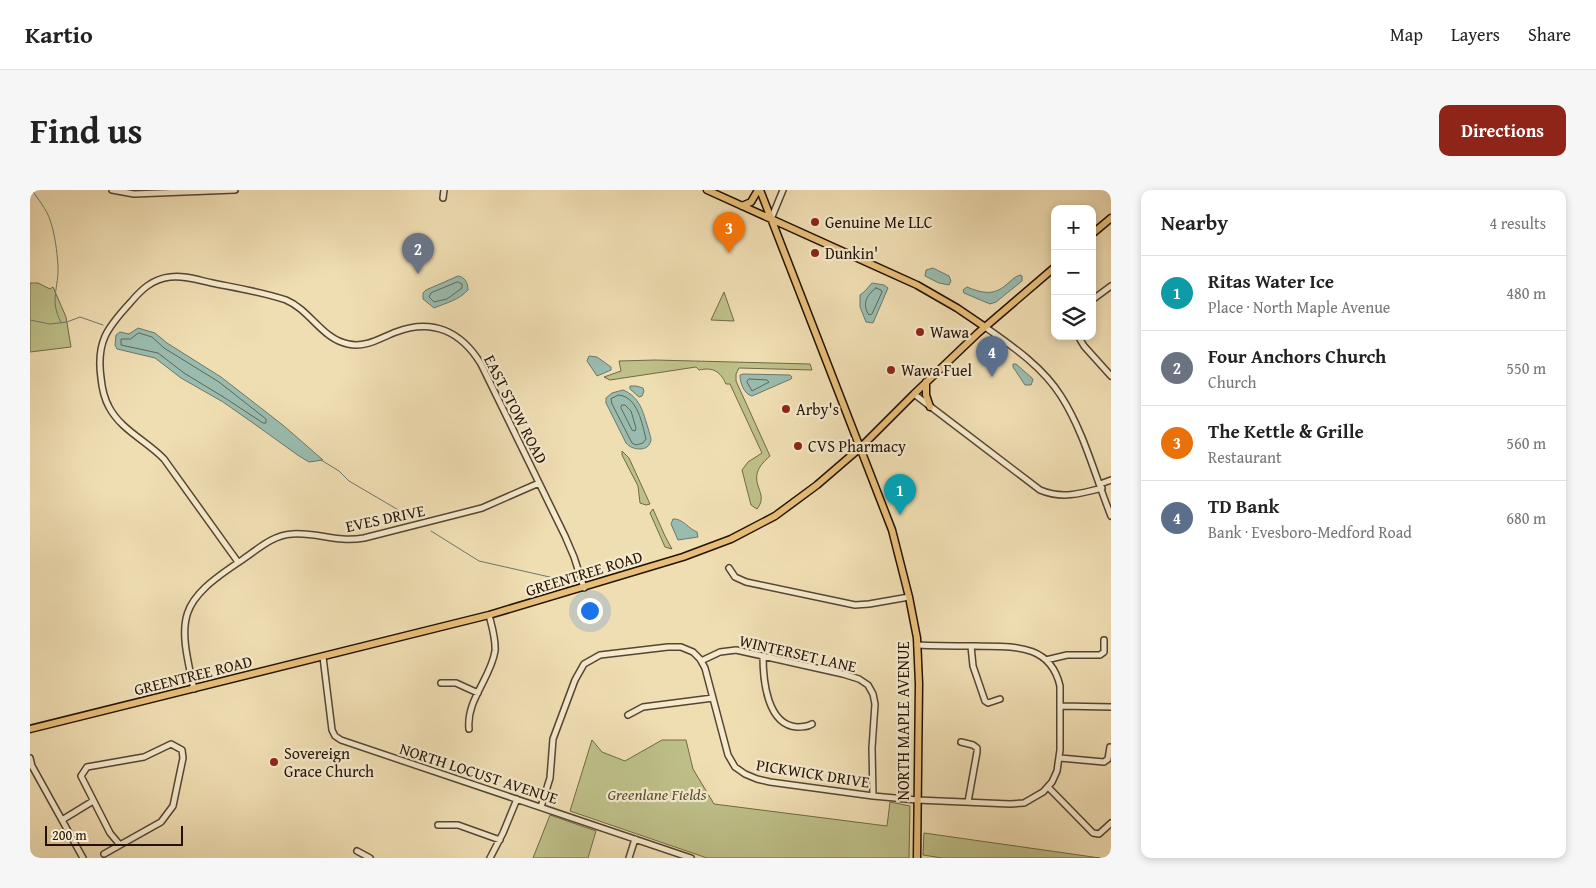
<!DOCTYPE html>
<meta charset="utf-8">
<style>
body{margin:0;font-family:"Gentium Book Plus",serif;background:#f6f6f6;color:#222}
.controls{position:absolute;right:15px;top:15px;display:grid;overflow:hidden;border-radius:10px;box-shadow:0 2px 8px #0003}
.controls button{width:45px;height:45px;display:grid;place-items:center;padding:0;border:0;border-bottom:1px solid #e0e0e0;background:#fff;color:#222;font:25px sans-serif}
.scale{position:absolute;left:15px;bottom:12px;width:138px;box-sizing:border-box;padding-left:5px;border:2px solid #231204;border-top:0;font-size:14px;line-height:18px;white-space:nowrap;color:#231204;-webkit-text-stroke:4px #f5eace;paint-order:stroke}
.you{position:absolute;left:559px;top:420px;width:18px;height:18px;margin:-12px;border:4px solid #fff;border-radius:50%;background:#1a73e8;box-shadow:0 0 0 8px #1a73e833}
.badge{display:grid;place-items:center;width:32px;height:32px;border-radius:50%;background:#8f2418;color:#fff;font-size:16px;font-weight:700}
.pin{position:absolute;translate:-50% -41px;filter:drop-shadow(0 1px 2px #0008)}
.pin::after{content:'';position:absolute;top:26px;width:18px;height:15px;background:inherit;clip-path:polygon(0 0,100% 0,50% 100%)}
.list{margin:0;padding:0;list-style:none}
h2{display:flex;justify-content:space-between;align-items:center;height:65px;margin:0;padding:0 20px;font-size:21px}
h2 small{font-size:16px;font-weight:400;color:#767676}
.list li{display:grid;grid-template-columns:32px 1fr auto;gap:15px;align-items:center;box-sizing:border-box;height:75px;padding:0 20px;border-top:1px solid #e0e0e0}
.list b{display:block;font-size:19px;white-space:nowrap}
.list p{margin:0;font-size:16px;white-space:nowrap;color:#767676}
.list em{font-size:16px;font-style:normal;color:#767676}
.icon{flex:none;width:28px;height:28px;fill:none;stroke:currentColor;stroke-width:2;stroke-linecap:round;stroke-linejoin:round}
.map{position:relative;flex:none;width:1081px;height:668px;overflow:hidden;border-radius:10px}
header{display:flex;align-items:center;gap:30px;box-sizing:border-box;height:70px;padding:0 25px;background:#fff;border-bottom:1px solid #e0e0e0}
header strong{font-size:24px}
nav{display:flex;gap:28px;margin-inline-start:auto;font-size:18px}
.intro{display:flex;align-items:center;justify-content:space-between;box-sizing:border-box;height:120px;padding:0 30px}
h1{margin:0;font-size:35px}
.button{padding:12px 22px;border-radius:10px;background:#8f2418;color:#fff;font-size:18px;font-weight:700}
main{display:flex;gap:30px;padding:0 30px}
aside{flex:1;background:#fff;border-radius:10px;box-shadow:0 2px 8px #0003}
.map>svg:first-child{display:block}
</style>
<header>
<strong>Kartio</strong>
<nav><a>Map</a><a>Layers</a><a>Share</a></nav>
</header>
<div class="intro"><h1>Find us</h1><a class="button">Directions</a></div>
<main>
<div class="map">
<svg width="1081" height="668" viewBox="0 0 1081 668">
<rect width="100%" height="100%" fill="#f0deb3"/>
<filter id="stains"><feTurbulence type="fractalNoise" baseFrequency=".004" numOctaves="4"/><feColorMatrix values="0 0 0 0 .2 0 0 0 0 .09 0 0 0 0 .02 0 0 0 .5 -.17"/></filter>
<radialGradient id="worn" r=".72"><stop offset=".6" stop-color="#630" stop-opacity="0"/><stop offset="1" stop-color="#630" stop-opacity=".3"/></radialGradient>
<path fill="#bec089" stroke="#706946" d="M0 93H8L20 99 23 97 36 127 41 157 0 162Z
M694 102 704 131 681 130Z
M625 170 780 174 782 180 709 178 706 184V191L740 266C710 291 742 301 727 319L721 315 712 280 718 272 732 263 700 194H696C690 181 683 177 669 180L666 177 580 190 574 187 591 181 589 171Z
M592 261 599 268 620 314 616 315 610 313 608 296 592 265Z
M623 319 635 346 642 359 635 357 620 323Z
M562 550 572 562 595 571 632 550H656L663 579 684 614 857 636 860 612 880 616 879 668H677L540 621Z
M520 625 566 641 558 668H503Z
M894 643 1070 668H912L893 665Z"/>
<path fill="#9abcaf" stroke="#6a786b" d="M903 78 919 86 921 91 919 95 909 93 895 86 896 80Z
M990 85 992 86V91L966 112 960 114 934 103 933 100 937 97C952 103 963 106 976 95 981 91 984 87 990 85Z
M428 86C435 87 438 93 438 100 429 110 416 113 404 118L393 109V103L396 100Z
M842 93 854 95 858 98 843 133 836 132 830 117V105L835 101Z
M108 138 125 143 137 153 191 187 254 236 293 270 279 272 269 266 223 233 193 212 151 188 125 168 87 159 85 155 86 145 90 142 99 144Z
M559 166 567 167 581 177V180L567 186 557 171Z
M983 174H986L1002 188 1003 190 1001 195H995L983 177Z
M713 184 760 185 762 187 761 189 722 206C714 204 710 193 710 185Z
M600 196H606L613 198 614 201 612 206 609 207 600 199Z
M593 200C610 207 613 222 618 238 619 242 621 247 621 250 619 263 601 260 596 253L576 213V208L582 203Z
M643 329C652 328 659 339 667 342L668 347 648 350 641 334Z"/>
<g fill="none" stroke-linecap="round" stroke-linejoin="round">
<path stroke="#5e675a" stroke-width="1" d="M428 92 432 94V98L417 109 404 112 399 107 401 103Z
M846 98 851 100 852 102 842 124 839 125C832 115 836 105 846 98Z
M109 143 122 147 134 158 189 192 236 229V233H233L195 208 154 183 128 163 91 155V149H100Z
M719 189 737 190 739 192 722 201 717 192Z
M589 205C608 207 612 234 616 249L613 253 606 255 602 253 582 214 581 209Z
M592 215H595L601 221 606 238 605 241 602 240 591 218Z"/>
<path stroke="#6a786b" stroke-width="1" d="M2 0C8 9 17 20 20 30 25 44 27 61 28 76 29 97 19 111 31 132
M0 130 20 134 37 132 50 127 73 135
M291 270 309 281 319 291 382 328
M401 341 449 371 524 388 533 392"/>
<defs>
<path id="minor" d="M82 0 104 4 205 0
M413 8 414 0
M741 29 753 0
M1062 110 1081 96
M955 137C982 156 1013 177 1031 206 1054 242 1065 286 1081 326
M1048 146 1054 156 1081 186
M884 204 1010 300C1031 309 1050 304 1072 298
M1070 294 1081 290
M208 372 134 269C117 251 91 240 79 217 74 208 72 198 71 188 66 152 77 138 100 113 111 100 122 89 140 87 154 85 168 90 182 93 207 98 232 102 256 110 280 120 292 149 318 154 336 158 350 148 366 142 402 128 431 141 451 174L535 346 544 367 554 398
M699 378 705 387 716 392 825 415 839 414 879 407
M941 456 943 476 955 511 958 513 970 509
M733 466C733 490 737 535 767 537 773 537 777 537 782 534
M293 467 302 540 305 546 311 550 661 668
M1016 470 1037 465H1070L1074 462V450
M671 471 690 462 706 460 813 484 829 489 838 495 843 504 845 514 842 558 843 606
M411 493H426L448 503
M164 499C147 426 148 412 212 370 228 359 243 345 262 344 288 342 306 353 334 348L452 318 509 293
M1031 516 1081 517
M598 525 613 517 683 508
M439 539C436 510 461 488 465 461 466 449 462 437 459 425
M931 552 943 555 947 558V562L938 612
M141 554 152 560 153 568 143 616 131 632 90 655 80 643 51 586 57 577 114 567Z
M0 568 2 576 53 668
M1030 568 1074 572 1078 569 1080 557
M1018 597 1063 643 1069 644 1081 633
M511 617 520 588 523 549 545 490 554 474 570 465 638 457H651L663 462 670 469 675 478 698 565 705 577 715 584 727 589 740 592 843 606 887 610 980 614 994 613 1013 602 1022 592 1027 581 1030 560V496C1020 452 980 457 945 456 926 456 907 456 887 455
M32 630 63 611
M408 635H428L470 650
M327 661 340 668
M74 664 90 655
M460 668 473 643 487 609
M599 668 605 649"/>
<path id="major" d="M677 0 887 95 927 118 955 137
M730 0 862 340 879 407 887 448 889 494 887 668
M712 16 721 12 728 0
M1062 44 1081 28
M896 192V205L900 217
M0 539 459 425 653 367 701 349 745 326 787 295 830 258 884 204 948 143 1025 77"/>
</defs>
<use href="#minor" stroke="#564530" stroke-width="8"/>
<use href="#major" stroke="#231204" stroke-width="9"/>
<use href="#minor" stroke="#f5eace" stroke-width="5"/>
<use href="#major" stroke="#e8bf7a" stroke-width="6"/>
</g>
<g fill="#8f2418" stroke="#f5eace" stroke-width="2">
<circle cx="785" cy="32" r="5"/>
<circle cx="785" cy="63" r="5"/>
<circle cx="890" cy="142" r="5"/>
<circle cx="861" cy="180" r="5"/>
<circle cx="756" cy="219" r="5"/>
<circle cx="768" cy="256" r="5"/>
<circle cx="244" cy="572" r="5"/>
</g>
<g text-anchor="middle" stroke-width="4.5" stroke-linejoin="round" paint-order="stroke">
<g font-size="16" fill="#231204" stroke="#f5eace" text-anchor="start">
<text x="795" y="38">Genuine Me LLC</text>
<text x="795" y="69">Dunkin'</text>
<text x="900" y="148">Wawa</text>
<text x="871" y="186">Wawa Fuel</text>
<text x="766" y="225">Arby's</text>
<text x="778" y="262">CVS Pharmacy</text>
<text x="254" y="569">Sovereign<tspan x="254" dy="18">Grace Church</tspan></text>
</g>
<g font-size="16" fill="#231204" stroke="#f5eace">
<text transform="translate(486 219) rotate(63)" y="6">EAST STOW ROAD</text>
<text transform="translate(355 328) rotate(-12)" y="6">EVES DRIVE</text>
<text transform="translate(554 383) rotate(-17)" y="6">GREENTREE ROAD</text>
<text transform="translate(768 463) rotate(13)" y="6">WINTERSET LANE</text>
<text transform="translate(163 485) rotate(-14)" y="6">GREENTREE ROAD</text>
<text transform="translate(873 531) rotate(-90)" y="6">NORTH MAPLE AVENUE</text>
<text transform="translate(449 583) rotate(18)" y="6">NORTH LOCUST AVENUE</text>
<text transform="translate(783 583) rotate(9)" y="6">PICKWICK DRIVE</text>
</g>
<g font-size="16" font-style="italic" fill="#594f33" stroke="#f5eace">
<text x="627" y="610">Greenlane Fields</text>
</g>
</g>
<rect width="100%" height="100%" filter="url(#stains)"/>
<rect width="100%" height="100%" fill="url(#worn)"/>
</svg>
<div class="controls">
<button>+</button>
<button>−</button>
<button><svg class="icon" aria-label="layers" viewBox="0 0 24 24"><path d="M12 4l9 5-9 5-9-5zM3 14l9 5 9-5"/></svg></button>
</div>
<div class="scale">200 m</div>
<div class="you"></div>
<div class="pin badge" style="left:870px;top:325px;background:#0f9aa8">1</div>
<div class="pin badge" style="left:388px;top:84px;background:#6b7280">2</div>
<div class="pin badge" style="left:699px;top:63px;background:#e8710a">3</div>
<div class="pin badge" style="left:962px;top:187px;background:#5c6f8a">4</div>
</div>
<aside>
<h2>Nearby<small>4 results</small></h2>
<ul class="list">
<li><span class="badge" style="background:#0f9aa8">1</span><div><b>Ritas Water Ice</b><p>Place · North Maple Avenue</p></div><em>480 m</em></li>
<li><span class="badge" style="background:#6b7280">2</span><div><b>Four Anchors Church</b><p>Church</p></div><em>550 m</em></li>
<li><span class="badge" style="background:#e8710a">3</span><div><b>The Kettle &amp; Grille</b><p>Restaurant</p></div><em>560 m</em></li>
<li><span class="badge" style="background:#5c6f8a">4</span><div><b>TD Bank</b><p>Bank · Evesboro-Medford Road</p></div><em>680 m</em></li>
</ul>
</aside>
</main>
